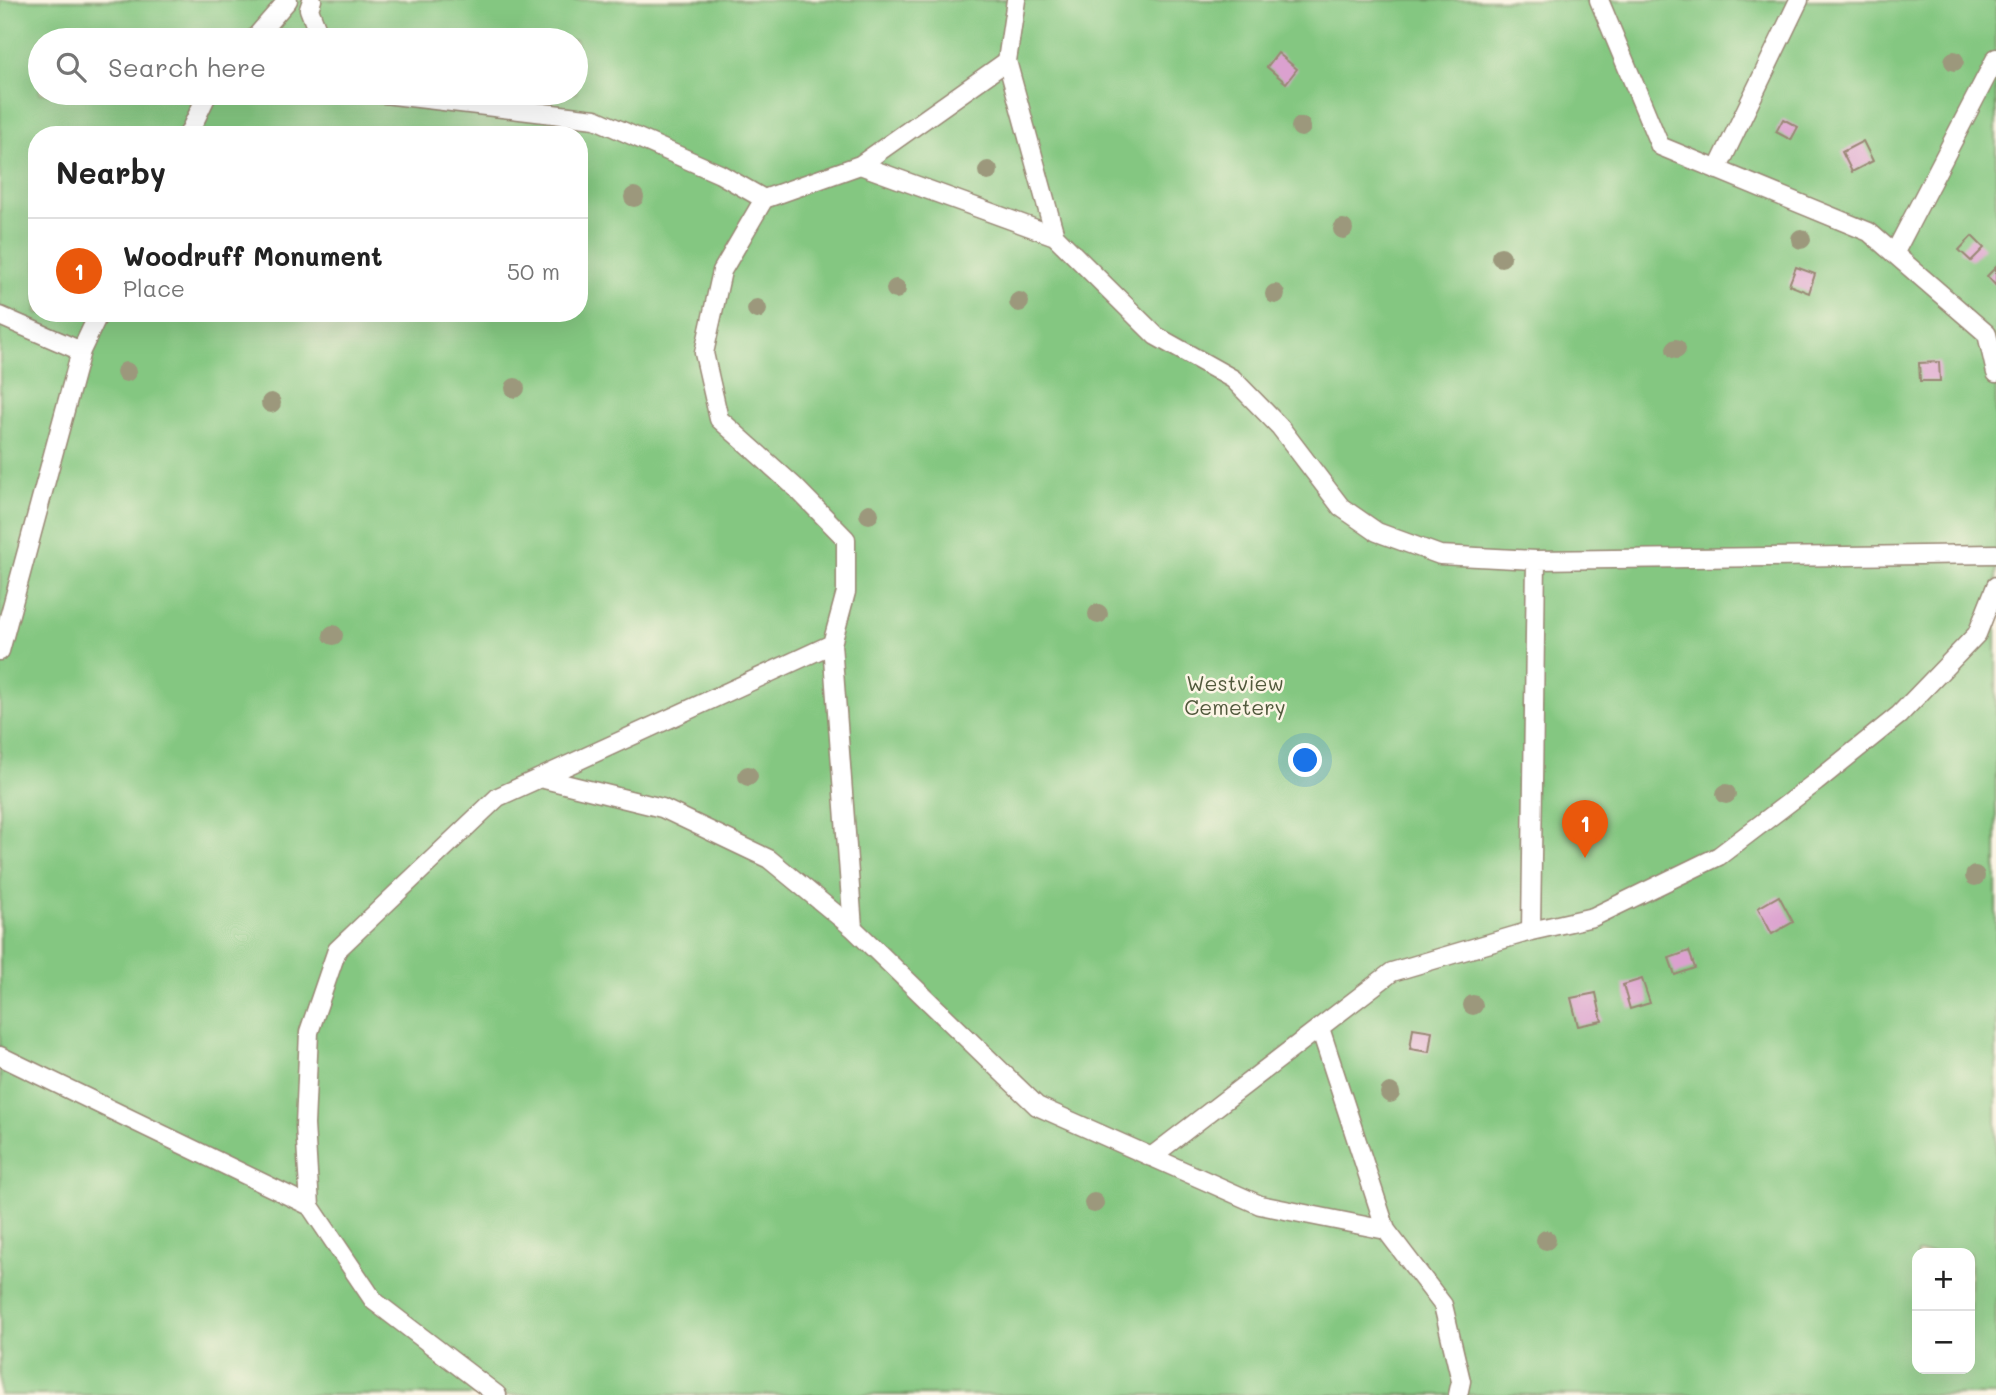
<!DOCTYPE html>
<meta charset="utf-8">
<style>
body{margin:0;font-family:Mali,sans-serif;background:#f6f6f6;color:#222}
.controls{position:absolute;right:21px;bottom:21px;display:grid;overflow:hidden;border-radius:14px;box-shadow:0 7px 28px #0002}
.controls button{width:63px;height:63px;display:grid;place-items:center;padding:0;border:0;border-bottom:2px solid #e0e0e0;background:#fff;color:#222;font:35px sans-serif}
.you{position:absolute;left:1306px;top:761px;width:24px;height:24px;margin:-18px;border:5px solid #fff;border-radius:50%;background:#1a73e8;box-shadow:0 0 0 10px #1a73e833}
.badge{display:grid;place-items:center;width:46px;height:46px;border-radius:50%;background:#ea580c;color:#fff;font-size:23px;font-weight:700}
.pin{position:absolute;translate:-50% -58px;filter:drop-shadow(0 2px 4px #0008)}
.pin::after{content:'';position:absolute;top:37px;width:24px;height:21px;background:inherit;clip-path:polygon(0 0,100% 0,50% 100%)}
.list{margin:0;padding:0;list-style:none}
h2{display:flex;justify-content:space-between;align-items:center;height:91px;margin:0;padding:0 28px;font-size:30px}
h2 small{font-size:23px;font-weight:400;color:#767676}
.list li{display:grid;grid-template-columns:46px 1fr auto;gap:21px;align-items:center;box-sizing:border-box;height:105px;padding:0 28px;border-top:2px solid #e0e0e0}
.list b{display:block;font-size:26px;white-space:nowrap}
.list p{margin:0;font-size:23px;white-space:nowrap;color:#767676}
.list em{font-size:23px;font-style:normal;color:#767676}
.icon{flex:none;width:38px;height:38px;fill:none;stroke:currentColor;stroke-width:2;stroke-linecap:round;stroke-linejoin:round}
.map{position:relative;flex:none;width:1996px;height:1395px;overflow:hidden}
.search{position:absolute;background:#fff;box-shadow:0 7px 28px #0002;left:28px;top:28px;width:560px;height:77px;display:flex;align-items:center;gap:18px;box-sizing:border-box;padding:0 24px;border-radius:38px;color:#767676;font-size:26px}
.panel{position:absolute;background:#fff;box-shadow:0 7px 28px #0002;left:28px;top:126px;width:560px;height:196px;border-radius:28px}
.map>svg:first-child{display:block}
</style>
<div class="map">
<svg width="1996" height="1395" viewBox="0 0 1996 1395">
<rect width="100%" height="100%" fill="#fcf5e5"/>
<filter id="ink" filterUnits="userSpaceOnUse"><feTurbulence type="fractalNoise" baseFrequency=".0143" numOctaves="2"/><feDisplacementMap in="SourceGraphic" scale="14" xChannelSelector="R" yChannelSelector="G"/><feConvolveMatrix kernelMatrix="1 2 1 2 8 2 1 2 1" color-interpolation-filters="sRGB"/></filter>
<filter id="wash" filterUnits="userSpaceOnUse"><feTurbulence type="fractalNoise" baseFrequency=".00686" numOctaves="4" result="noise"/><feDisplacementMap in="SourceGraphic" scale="28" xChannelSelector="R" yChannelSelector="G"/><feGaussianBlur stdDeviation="1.57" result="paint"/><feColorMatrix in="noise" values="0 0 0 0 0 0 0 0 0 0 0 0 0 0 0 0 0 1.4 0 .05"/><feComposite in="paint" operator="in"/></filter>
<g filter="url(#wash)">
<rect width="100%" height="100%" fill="#f7e4cb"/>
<path fill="#84c781" stroke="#607850" stroke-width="2" fill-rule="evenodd" d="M0 0H1996V1395H0ZM40 40H576V93H40ZM37 135H579V313H37ZM1917 1253H1970V1369H1917Z"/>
<g id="blocks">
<path fill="#dba1cf" d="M1278 53 1297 69 1286 83 1267 67Z
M1783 119 1798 127 1791 140 1776 132Z
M1863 141 1873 161 1852 172 1842 152Z
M1972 236 1984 248 1971 261 1959 250Z
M1796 267 1815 274 1809 293 1789 285Z
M1996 267V286L1987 276Z
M1939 362 1940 381H1920L1919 363Z
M1779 896 1793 922 1772 934 1758 908Z
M1689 951 1695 968 1675 975 1669 958Z
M1642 979 1650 1003 1630 1009 1623 985Z
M1596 993 1602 1021 1578 1026 1571 998Z
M1413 1028 1432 1031 1429 1052 1410 1049Z"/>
</g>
</g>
<g filter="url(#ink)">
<use href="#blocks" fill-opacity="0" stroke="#998774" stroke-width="2"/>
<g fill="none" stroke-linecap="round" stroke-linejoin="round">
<defs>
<path id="lane" d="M312 0 309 9 321 40
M1016 0 1007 61 1055 236
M1599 0 1660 146 1869 232 1987 334 1996 373
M253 40 288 0
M376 93 595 119 720 174 764 199
M188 135 208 93
M860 165 1055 236 1156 336 1233 379 1280 427 1341 507 1377 532 1440 555 1536 560 1996 554
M1717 170 1799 0
M1894 254 1996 58
M0 316 81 351
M1536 560 1531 931 1593 917 1719 856 1816 782 1899 715 1977 634 1996 586
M0 651 81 351 99 313
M540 778 832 644
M853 928 832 644 846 592V539L795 487 719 419 704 353 722 271 764 199 860 165 1007 61
M1320 1028 1386 1230 1443 1305 1461 1381 1458 1395
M0 1056 310 1206
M1151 1157 1392 972 1531 931
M497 1395 374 1301 310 1206 305 1125 309 1032 337 950 498 797 540 778 662 808 769 859 853 928 1037 1106 1260 1205 1386 1230"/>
</defs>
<use href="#lane" stroke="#998774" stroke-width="21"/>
<use href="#lane" stroke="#fff" stroke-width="18"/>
</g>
<g fill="#9c987c">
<circle cx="1954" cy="61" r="10"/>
<circle cx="1301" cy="127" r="10"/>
<circle cx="988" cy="171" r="10"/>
<circle cx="634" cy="197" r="10"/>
<circle cx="1343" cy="229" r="10"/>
<circle cx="1801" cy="239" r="10"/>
<circle cx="1501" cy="257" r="10"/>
<circle cx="896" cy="289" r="10"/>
<circle cx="1275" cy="294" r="10"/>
<circle cx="1019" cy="302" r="10"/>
<circle cx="757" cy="309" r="10"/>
<circle cx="1676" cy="349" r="10"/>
<circle cx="126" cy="372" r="10"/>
<circle cx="515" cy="388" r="10"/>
<circle cx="271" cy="403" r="10"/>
<circle cx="869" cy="514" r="10"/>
<circle cx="1098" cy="614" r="10"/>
<circle cx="333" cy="635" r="10"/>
<circle cx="748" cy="776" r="10"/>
<circle cx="1726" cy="794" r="10"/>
<circle cx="1975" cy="876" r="10"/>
<circle cx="1473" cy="1005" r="10"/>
<circle cx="1390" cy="1093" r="10"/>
<circle cx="1094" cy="1203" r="10"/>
<circle cx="1546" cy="1240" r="10"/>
</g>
</g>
<g text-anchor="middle" stroke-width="5" stroke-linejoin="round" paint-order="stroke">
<g font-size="21" fill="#51593c" stroke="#fcf5e5">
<text x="1235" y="691">Westview<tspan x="1235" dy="24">Cemetery</tspan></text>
</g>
</g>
</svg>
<div class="controls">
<button>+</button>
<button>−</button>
</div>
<div class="you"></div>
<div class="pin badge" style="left:1585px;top:858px">1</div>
<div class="search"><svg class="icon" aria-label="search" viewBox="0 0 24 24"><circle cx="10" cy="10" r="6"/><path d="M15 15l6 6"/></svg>Search here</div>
<section class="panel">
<h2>Nearby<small></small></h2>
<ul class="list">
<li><span class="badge">1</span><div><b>Woodruff Monument</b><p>Place</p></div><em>50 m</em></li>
</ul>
</section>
</div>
